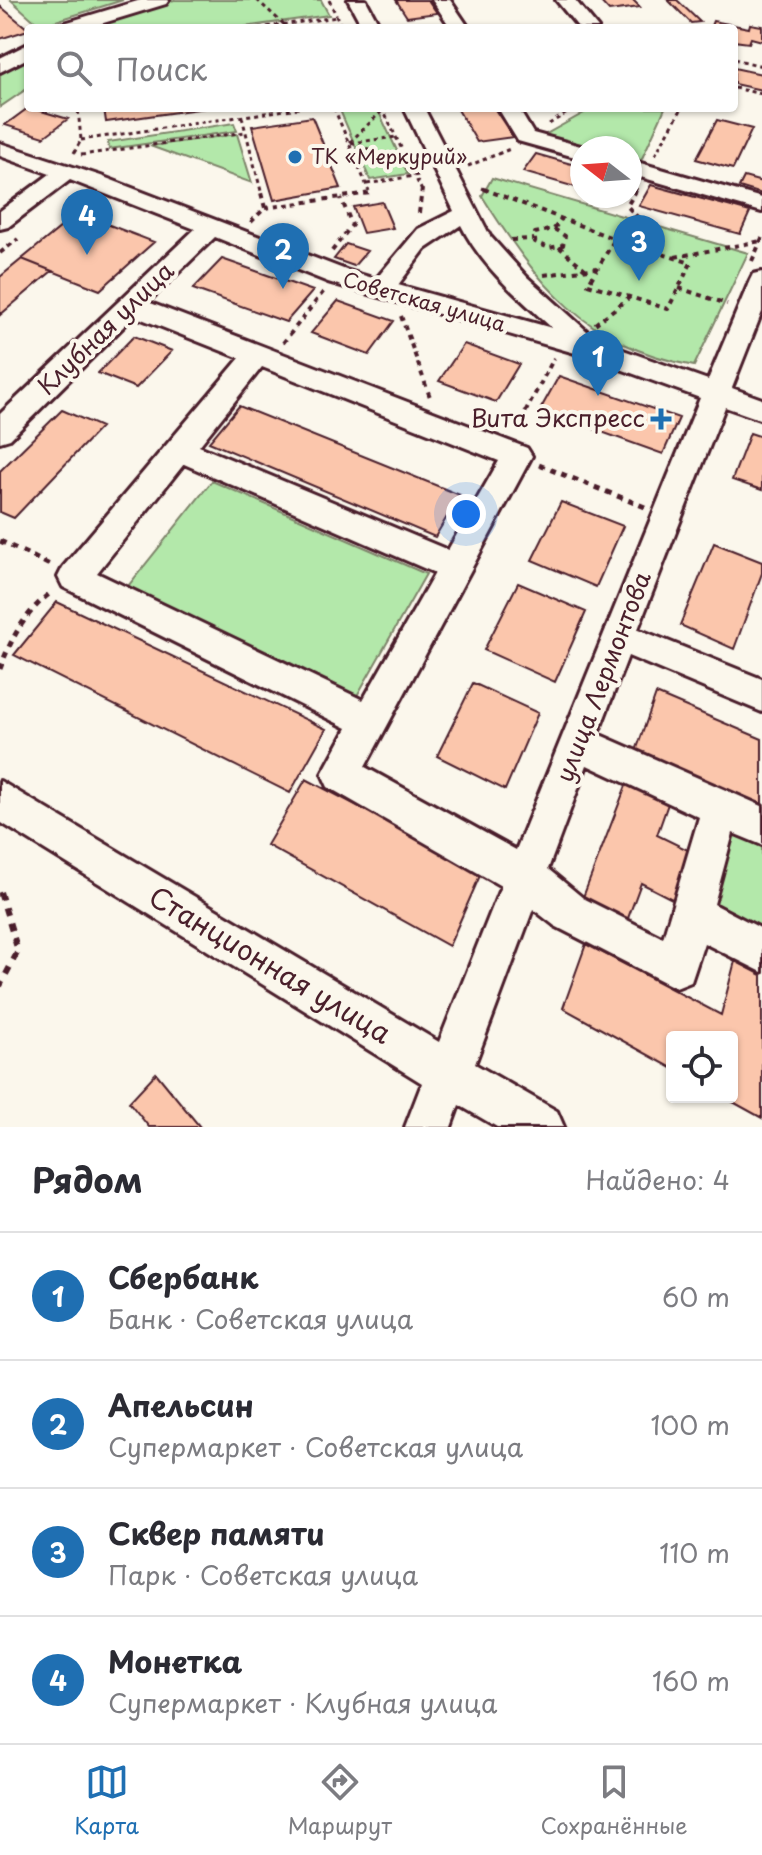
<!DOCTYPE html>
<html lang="ru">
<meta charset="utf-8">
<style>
body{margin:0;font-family:"Playpen Sans",sans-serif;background:#f2f2f3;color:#2b2b33}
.controls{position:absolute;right:24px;bottom:24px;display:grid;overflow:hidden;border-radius:8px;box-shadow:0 2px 6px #0004}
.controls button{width:72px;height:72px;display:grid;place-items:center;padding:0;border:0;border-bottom:2px solid #e1e1e2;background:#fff;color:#2b2b33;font:40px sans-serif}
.compass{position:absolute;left:570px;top:136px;width:72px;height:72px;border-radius:50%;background:#fff;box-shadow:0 2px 6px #0004;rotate:287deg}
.you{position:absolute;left:466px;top:514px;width:28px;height:28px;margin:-20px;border:6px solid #fff;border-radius:50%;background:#1a73e8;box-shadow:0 0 0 12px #1a73e833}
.badge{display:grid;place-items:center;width:52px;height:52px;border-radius:50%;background:#1f6fb2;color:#fff;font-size:26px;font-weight:700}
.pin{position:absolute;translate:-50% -66px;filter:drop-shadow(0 2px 4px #0008)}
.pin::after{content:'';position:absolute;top:42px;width:28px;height:24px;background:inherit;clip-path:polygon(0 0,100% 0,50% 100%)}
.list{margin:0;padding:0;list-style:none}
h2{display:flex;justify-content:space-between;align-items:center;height:104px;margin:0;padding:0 32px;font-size:34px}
h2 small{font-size:26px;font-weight:400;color:#7c7c81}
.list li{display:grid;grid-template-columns:52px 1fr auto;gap:24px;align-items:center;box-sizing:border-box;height:128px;padding:0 32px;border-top:2px solid #e1e1e2}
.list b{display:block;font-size:30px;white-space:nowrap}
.list p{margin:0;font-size:26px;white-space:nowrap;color:#7c7c81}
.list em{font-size:26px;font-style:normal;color:#7c7c81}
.icon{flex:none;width:44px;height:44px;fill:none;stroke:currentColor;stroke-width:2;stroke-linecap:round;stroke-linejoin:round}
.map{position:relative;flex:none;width:762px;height:1127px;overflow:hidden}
.search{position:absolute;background:#fff;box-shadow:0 2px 6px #0004;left:24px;right:24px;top:24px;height:88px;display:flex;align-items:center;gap:20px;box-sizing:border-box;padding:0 28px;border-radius:8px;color:#7c7c81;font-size:30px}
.sheet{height:616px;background:#fff}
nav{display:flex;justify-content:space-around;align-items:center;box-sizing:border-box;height:112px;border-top:2px solid #e1e1e2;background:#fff;font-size:22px;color:#7c7c81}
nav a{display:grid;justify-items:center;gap:4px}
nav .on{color:#1f6fb2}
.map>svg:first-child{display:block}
</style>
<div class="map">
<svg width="762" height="1127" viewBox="0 0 762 1127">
<rect width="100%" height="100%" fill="#fbf7ec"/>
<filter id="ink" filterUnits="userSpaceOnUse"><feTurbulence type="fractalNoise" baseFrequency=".0125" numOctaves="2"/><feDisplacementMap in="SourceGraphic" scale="16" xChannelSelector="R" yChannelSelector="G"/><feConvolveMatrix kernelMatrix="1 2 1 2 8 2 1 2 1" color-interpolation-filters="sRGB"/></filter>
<g filter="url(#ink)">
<path fill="#b3e8aa" stroke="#7e846a" stroke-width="2" d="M11 0H123L40 26Z
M174 0H321L329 15 237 28H83Z
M28 58V88L0 107V73Z
M339 108H377L408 174 370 180Z
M593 108H665L639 165 630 162V148H582L541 137Z
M234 123 237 131 109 149 108 142Z
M237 134 252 183 150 146Z
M492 178 748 253 694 366C584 345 539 286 482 196Z
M212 481 426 574 354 701 125 590Z
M732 825 762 839V938L708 911Z"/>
<path fill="#fbc6ac" stroke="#4a1f2b" stroke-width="2" d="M396 0H428L437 13 407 17Z
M599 0H633L640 7 609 11Z
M668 0H677L700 22 691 23Z
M0 6 28 29V30L0 39Z
M713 21 749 28 750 24 762 26V41L751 38 749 43 734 41V28H710Z
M734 68 762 74V90L734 84Z
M28 108H31L68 119 44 137 5 125Z
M104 108H205L106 122Z
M457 108H494L513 137 477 142Z
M312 117 341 188 274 200 252 126Z
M717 120 752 129 733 169 696 159Z
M536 154 582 167V189L523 172Z
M744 177 762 182V194L739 187Z
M651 185 750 212 740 234 639 206Z
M382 202 393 228 363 233 353 207Z
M78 213 154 242 100 290 22 259Z
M346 244 367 251 354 266 334 259Z
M22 259 52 271 0 315V277Z
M222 259 313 291 286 322 193 289Z
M338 301 394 321 369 355 311 333Z
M134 336 172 351 136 388 98 373Z
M464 344 519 364 496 402 439 381Z
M559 376 679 418 663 454 540 410Z
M239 406 460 495 435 537 209 442Z
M62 410 101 427 14 518 0 512V471Z
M750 433 762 437V490L732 480Z
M561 502 623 526 596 587 532 560Z
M714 543 762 562V573L734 649 680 625Z
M518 583 586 612 555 682 484 650Z
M57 602 326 729 290 793 14 655Z
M473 683 538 713 505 790 437 756Z
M656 694 762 739V810L635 754Z
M629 778 670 798 657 835 692 852 676 901 641 883 624 929 580 905Z
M306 779 482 871 449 946 267 845Z
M586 944 721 1015 735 961 762 975V1118L724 1097H732V1037H672V1068L563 1008Z
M156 1073 200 1127H149L129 1102Z"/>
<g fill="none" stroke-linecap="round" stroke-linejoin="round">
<defs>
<path id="minor" d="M141 0H169L166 4 87 28H59L61 24Z
M348 0H366L381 28H363Z
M432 0H450L469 28H451Z
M556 0H575L598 28H579Z
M28 44V58L0 72V58Z
M404 108H424L490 236 527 277 598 341 708 380 750 280 753 274 762 272V312L732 388 762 399V420L725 407 638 629 762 679V712L628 656 598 734 762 806V845L733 833 714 904 762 929V972L704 943 691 982 676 988 555 926 533 909 475 1064 557 1111 564 1127H497L459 1105 451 1127H405L422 1083 0 822V781L439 1042 501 886 328 787 322 774 347 728 63 587 58 577 63 567 240 358 134 316 10 439 0 442V414L195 229 70 180 8 227 0 229V211L50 174 0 156V143L101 176 346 270 376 279 418 229 454 211ZM461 225C481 266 518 297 552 328L398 285 425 249ZM215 237 328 282 582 355 700 398 516 850 365 767 532 456 527 448 148 302ZM262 367 499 461 448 550 199 446ZM184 464 435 573 363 700 97 573ZM587 765 699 817 663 938 583 898 548 869Z
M498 108H518L533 133 588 148H582V159L518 141Z
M630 160 762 198V212L630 174Z"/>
</defs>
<use href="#minor" stroke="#4a1f2b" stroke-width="6"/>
<path stroke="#4a1f2b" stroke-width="3" stroke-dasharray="4 4" stroke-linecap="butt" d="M257 0 288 28
M329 0 342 28
M259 28 337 17
M734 59 762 66
M734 88 762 94
M334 108 369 191
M382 108 422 191
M242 117 261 191
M549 124 575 108
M81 140 299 108
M350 142 383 110
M351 143 409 163
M351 143 396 137
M74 153 81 140 78 108
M81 155 246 132
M655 155 682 108
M468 166 510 149
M367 184 419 175
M482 188 489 191
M635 191 637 188"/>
<path stroke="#4a1f2b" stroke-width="4" stroke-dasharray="5 5" stroke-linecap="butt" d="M484 189 615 239
M265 208 370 193 368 189
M419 213 422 189
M251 222 265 208 260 189
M554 229 565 236 563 245 549 248 535 242V233Z
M554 229 561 219
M615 239 691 263 668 309 588 284Z
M511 240 534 239
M625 242 641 221 627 206 637 189
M559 247 585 269
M332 251 352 225 341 198
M0 253 18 239
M675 257 761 241
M752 261 762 238
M544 275 597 268
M679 288 727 304
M401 316 430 397
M595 324 630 297
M283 343 324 291
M516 430 554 358"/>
<path stroke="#4a1f2b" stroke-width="5" stroke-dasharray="6 6" stroke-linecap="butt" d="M539 465 645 507
M0 541 52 566
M0 669C11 638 26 611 53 591"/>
<path stroke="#4a1f2b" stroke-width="6" stroke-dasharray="8 8" stroke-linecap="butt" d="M0 892 18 951 0 986"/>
<use href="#minor" fill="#fbf7ec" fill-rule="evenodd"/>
</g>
</g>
<g fill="#1f6fb2" stroke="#fbf7ec" stroke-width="3">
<circle cx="295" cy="157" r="8"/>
<path d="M657 407h8v8h8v8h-8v8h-8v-8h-8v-8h8z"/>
</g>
<g text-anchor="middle" stroke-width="8" stroke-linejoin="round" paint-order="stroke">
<g font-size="20" fill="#4a1f2b" stroke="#fbf7ec" text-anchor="start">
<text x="311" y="164">ТК «Меркурий»</text>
</g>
<g font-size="20" fill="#4a1f2b" stroke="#fbf7ec">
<text transform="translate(424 302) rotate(16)" y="7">Советская улица</text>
</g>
<g font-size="24" fill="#4a1f2b" stroke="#fbf7ec">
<text transform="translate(106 329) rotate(-44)" y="8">Клубная улица</text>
<text transform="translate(604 677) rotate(-69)" y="8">улица Лермонтова</text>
</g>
<g font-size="24" fill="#4a1f2b" stroke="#fbf7ec" text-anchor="end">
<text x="645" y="427">Вита Экспресс</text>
</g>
<g font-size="28" fill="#4a1f2b" stroke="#fbf7ec">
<text transform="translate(270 965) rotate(31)" y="10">Станционная улица</text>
</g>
</g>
</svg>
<div class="controls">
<button><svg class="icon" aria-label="locate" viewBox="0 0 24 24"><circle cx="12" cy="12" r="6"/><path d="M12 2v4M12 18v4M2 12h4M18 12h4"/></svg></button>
</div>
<svg class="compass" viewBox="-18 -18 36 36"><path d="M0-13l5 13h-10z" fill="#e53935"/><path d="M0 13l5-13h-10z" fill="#7c7c81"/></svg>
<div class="you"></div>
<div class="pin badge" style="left:598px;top:396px">1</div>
<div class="pin badge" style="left:283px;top:289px">2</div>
<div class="pin badge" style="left:639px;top:281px">3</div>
<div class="pin badge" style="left:87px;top:255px">4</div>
<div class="search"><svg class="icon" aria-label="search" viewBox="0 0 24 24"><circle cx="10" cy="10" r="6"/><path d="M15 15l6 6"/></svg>Поиск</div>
</div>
<section class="sheet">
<h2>Рядом<small>Найдено: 4</small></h2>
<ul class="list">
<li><span class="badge">1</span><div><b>Сбербанк</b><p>Банк · Советская улица</p></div><em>60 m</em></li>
<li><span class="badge">2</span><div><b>Апельсин</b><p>Супермаркет · Советская улица</p></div><em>100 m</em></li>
<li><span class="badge">3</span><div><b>Сквер памяти</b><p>Парк · Советская улица</p></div><em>110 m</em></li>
<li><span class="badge">4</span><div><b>Монетка</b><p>Супермаркет · Клубная улица</p></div><em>160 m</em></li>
</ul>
</section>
<nav>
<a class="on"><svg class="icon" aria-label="map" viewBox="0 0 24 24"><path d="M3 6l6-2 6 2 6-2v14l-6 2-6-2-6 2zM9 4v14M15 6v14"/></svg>Карта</a>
<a><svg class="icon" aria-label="directions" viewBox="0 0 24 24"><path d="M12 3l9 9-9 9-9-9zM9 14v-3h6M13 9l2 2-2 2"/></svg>Маршрут</a>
<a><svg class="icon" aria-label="saved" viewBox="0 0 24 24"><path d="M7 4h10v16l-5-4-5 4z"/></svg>Сохранённые</a>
</nav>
